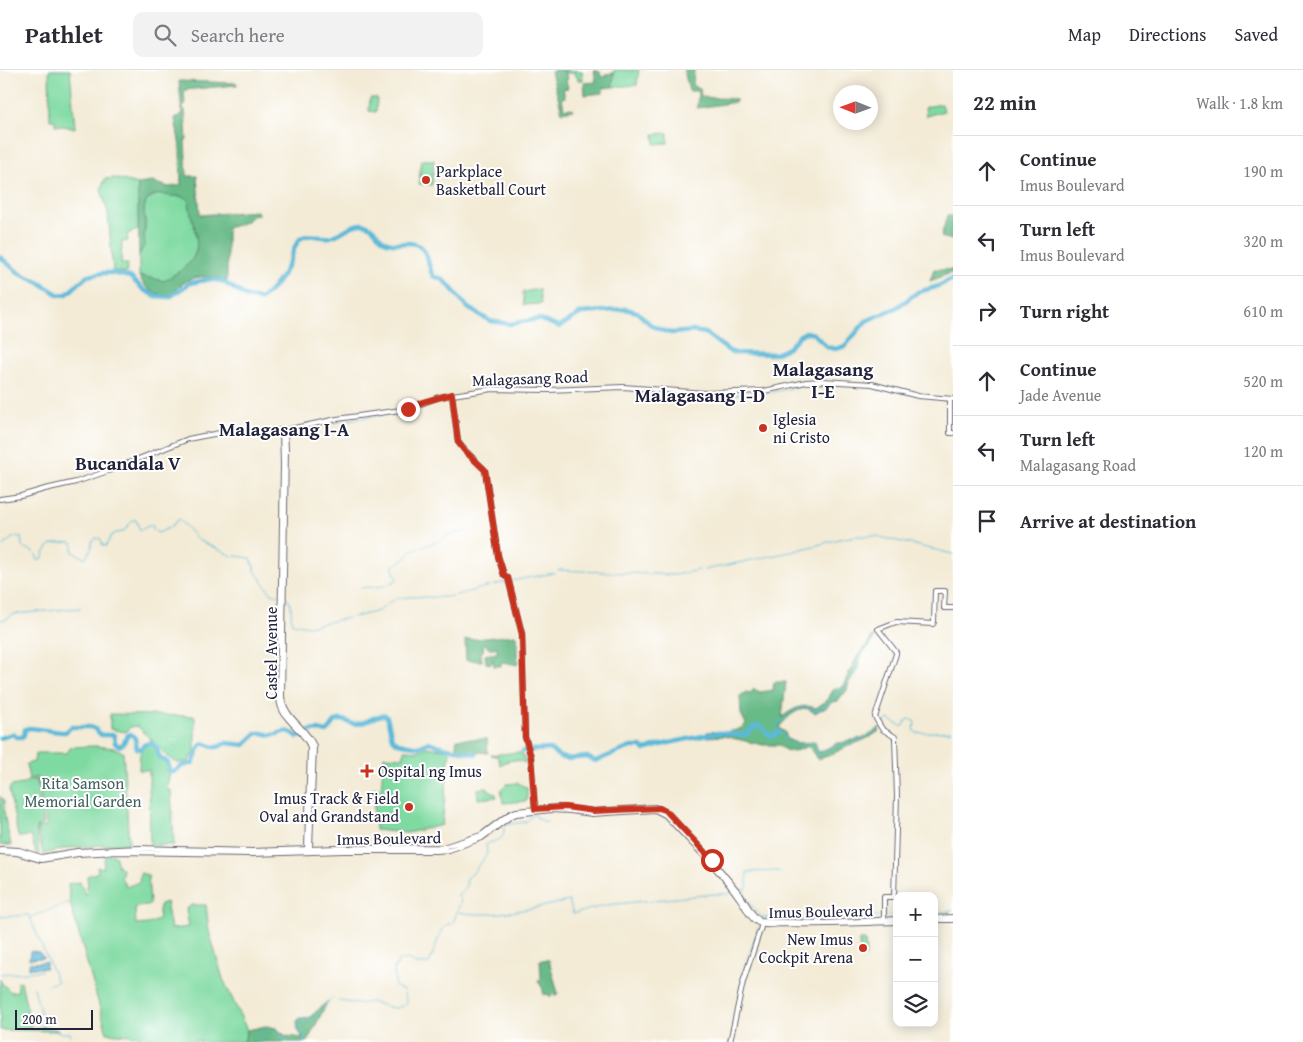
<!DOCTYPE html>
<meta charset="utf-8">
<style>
body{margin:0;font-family:"Gentium Book Plus",serif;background:#f2f2f3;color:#2b2b33}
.controls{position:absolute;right:15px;bottom:15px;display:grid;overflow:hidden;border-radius:10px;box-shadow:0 2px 12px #0003}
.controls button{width:45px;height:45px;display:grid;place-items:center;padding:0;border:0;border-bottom:1px solid #e1e1e2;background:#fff;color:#2b2b33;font:25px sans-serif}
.compass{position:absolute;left:833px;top:15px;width:45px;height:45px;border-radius:50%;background:#fff;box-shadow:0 2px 12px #0003;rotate:271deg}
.scale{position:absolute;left:15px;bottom:12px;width:78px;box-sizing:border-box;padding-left:5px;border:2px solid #22223b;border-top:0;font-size:14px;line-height:18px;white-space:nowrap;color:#22223b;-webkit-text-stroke:4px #fff;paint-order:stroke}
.stop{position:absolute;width:15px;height:15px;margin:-11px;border:4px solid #c8321e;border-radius:50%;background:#fff}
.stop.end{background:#c8321e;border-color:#fff;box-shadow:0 1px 5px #0008}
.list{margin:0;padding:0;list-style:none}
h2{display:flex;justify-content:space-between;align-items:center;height:65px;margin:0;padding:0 20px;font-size:21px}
h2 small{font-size:16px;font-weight:400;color:#7c7c81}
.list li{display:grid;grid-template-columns:32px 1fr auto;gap:15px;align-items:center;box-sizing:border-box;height:70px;padding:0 20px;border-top:1px solid #e1e1e2}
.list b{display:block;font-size:19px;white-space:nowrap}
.list p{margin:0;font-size:16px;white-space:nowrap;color:#7c7c81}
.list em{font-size:16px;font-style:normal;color:#7c7c81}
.icon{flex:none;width:28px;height:28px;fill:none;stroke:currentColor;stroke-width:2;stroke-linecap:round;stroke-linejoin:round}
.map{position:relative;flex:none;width:953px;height:972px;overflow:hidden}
header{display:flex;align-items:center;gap:30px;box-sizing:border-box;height:70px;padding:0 25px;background:#fff;border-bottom:1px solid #e1e1e2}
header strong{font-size:24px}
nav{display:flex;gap:28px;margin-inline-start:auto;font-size:18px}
.search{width:350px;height:45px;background:#f2f2f3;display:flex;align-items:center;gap:12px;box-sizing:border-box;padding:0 18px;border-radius:10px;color:#7c7c81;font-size:19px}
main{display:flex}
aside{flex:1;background:#fff}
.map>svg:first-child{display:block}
</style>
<header>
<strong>Pathlet</strong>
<div class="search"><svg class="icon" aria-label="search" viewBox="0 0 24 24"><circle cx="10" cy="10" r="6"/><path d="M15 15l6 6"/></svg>Search here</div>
<nav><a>Map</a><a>Directions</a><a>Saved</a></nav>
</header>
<main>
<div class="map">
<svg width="953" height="972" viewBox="0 0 953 972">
<rect width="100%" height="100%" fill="#fff"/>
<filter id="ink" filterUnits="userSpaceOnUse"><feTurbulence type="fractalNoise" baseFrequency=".02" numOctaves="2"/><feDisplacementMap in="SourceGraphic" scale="10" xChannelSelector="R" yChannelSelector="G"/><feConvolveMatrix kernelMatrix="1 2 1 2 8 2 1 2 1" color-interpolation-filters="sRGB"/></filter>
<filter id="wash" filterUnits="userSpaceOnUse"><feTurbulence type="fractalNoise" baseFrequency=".0096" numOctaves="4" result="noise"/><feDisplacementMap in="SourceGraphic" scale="20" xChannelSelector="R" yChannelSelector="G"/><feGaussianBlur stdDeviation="1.12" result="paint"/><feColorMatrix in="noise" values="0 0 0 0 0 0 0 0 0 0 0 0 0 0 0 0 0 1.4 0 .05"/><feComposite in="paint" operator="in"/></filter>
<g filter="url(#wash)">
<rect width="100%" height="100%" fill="#f3ebd6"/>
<path fill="#7fdaa1" stroke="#507e6e" d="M49 0H70L75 58 55 55V50H50Z
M564 0 582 1 583 10H578L577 6 575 5V3H565Z
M614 0H639L637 15 612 17Z
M370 28H377L376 42 369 41Z
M942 34 944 41 926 46 925 37Z
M668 63V73L655 74 654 64Z
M421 90H434L432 115 419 114Z
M114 108 138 114V160L127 164 128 171 122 172 121 194H128L126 203 113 201 108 143 101 119 105 109Z
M162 124C170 127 180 124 188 129 190 135 190 142 192 148 203 186 195 192 164 211L139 206V185L145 174C143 165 146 158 145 150 143 134 144 127 162 124Z
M539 219 541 234 524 235 523 222Z
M110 644 195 646V683L188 692 177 693 166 685 137 656 130 657 126 662 110 659Z
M148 674C155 675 157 682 158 688L167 691 168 701 170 704 166 719 171 720 174 775H150L149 700H139C140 690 137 679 148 674Z
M95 676 114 678 123 682 129 773 68 778 43 784 37 758 47 756 37 707 29 709 26 694 34 692 35 685 38 683H67L71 677Z
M427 677 450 680 442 755 407 763 375 760 373 718 381 719 384 686 404 687V680L418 681Z
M520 682 525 689V693C515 688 508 690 500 695L498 687 491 685Z
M36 709 44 754 36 757 39 784H36L31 766 19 767 18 766 9 720 11 716 23 714 27 711Z
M518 713 527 718V731L503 733 501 719 507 714Z
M486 718 496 724 497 727 478 729 477 719Z
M0 726 4 732C2 740 9 765 11 775H0Z
M105 785H115L118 796 123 800 121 807 126 817 139 812 140 803 148 805 150 834 135 838 136 855 148 854 158 850 160 834 166 832 171 859 189 857 186 839 192 835H206L209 861 223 909 247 960 244 972H207L107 963 70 833 68 814 80 812 85 825H87L86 817 88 816 87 806 98 802 97 797 103 798Z
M859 870H865L866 886H860Z
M0 908 1 912 11 922 18 921 17 912 21 911 31 958 47 957 59 961 0 960Z"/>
<path fill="#67ba87" stroke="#446e61" d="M555 0H564L568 9 566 10 568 18 563 19 565 27 562 28 564 39 572 38 573 40 562 42 551 2Z
M594 0 600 2 601 7 606 6V4L614 3 612 17 603 18V23L585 25 584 13 596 12Z
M684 0H694L693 16 700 18 701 27 736 29V32L697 38 698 21H689Z
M179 11 237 13V15L184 20 185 36H183V40H185L187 70H185L187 106H197L200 145 257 141 258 145 252 146C245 154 237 155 227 158V211C217 207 197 204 187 211 181 214 176 220 171 225 155 225 146 221 139 206L164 211C195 192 203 186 192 148 190 142 190 135 188 129 180 124 170 128 162 124L153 125C142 133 144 139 145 150 146 158 143 165 145 174L139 185 138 114 152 112 169 117 181 115 180 77 175 48 182 45Z
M947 146H953V170L941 167Z
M953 198V202L951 203 930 211 934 199 952 200Z
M515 565 517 567V588L519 591 518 595 503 592 501 593V596H494L493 589 491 594 486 593 485 585 497 583V577L489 579 485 573H484L483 581 481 583 482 591 466 590 465 570Z
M872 566 874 567 871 575 861 584 857 602 849 612 847 620 844 624 841 625 838 631 832 632 823 640 822 639 815 643 806 638C803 640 797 640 794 643 791 644 780 655 779 658L785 662 787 669 798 673 815 672 818 681 820 682 838 673H843C848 669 852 671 858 669 866 667 874 663 880 657L879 661C870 668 861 671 851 675 839 680 829 687 817 689L809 676C797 680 789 686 779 675H763L723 666 706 667 707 662C719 661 738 664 746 654L741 644 740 626 746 622 750 623 754 619 760 622 773 620 774 612H786L782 647C793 639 802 633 816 638L826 631 834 619 843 617C847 606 853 593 860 583 864 576 869 575 872 566Z
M457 669H487L488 683 466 681V683L455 680Z
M540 890H549L558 923 555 927 554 922 551 927 547 924 543 925V919L538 911 541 908Z
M328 931 307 972H244L247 960 266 956 276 958 286 966 303 968 298 960 297 951 300 948H309Z"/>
<path fill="#5bb9d9" stroke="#3e6e8a" d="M30 881 39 882 44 888 29 889Z
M46 892V898H29V893Z"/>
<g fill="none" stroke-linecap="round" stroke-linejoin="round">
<path stroke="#5bb9d9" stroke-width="1" d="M869 316 877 317
M793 318 813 313
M650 321 701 325
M720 324H764L791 318
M933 329 949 331
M433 331 450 328
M952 331H953
M409 340 417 337
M322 354 381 345
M220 366 272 363
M213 367 217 366
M442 469 448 465 468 461
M0 477C8 475 11 464 21 467L22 477C29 480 36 481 38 490L42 489C49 471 52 474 70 472L73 474V482L85 488 91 479 92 471 96 468 101 469 103 476H106L111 466 116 463 123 462 133 450H136L140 460 151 455H153V460L158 463 169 458 179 449 198 470 232 486
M235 486 251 488 255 501 268 519 271 523 279 525
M558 500 675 505 699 500
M704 500 795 481 843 468 858 466H876L953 484
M511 511 554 503
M494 515 506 512
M361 518C373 516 387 519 397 509L392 497 407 487 412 480 439 471
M456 525 490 516
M286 527C294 535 290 543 292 553L308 556 348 548
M353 547C358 546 377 542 380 540 386 536 389 531 396 529 415 524 433 530 452 526
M0 550 6 549 14 544 80 538
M873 568 868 577 862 581 855 603 850 609 845 619 837 623 828 634 815 641 806 637 792 641 785 650 779 652 777 656 779 662 784 664 785 670 798 674 814 672 819 684 836 675H843L864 668 879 659
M882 656 888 649 901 656H904L906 650 910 649 915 652 914 660 916 663 953 661
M742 821 757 843 763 848 809 850 882 846
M742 821 747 819V802L777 801 780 802
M459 842C488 849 539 837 569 831L573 844 606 835 714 824H730
M934 842 953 841
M888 845H897
M0 847 29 845 57 912 47 915
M31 847 70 832
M0 904 41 901
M743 905 758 858
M34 918 42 948 39 950 43 957 57 959 60 963H70L71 966
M339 931 359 934 372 932 392 938H397L407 934 403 920 395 917 394 896H397L398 891 408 889 416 894H429L442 859 446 855 453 853 461 831 458 826 466 816 467 808 473 803 487 784 486 775C495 768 504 775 504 757L509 754 526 752 531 746 534 745 542 751H548
M259 972 258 967C268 952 278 962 287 972
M303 972 305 971 304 964 300 960 298 953 299 950 310 951 331 929 333 928"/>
<path stroke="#5bb9d9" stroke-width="4.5" d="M0 187 19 203 40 213 59 225 67 224 87 206 103 203H112L130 207 144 220 155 226 170 227 190 213 211 209 222 211 247 227 260 229C272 222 283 205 289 193 293 185 293 176 300 169 310 161 319 169 330 167 342 165 349 154 361 154 374 153 376 166 385 171 398 178 414 166 424 181 429 189 429 198 433 206L440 208 447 213 468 238 490 251 510 254 539 249 559 257 581 243 626 239 637 242 651 255 661 260 671 263 694 261 705 263 729 281 735 283 775 284 788 278 800 265 806 262 814 264 827 277 836 279 845 276 866 251 896 238 918 222 936 217 953 209
M308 661 318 660 327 662C332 659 332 654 336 651 343 647 349 654 355 654 367 654 374 645 385 645L387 647 392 668 398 673 419 677 429 672 443 677 476 684
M0 668 13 664 16 667H22L24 665 25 659 30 658 61 662H66L71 657H90L95 659 101 665H114L115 673 119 676 123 674 128 665 131 664 135 668 137 679H140C145 673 149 671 156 676L160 688 168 692 170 701 174 702 182 696 193 693 200 676 203 673 214 677H218L226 673 245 675C249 672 251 666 256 664 263 661 266 665 272 665 284 664 285 656 298 667L302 666
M532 680 549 679 560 687 567 689 587 687 595 691 631 677H641L645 680C663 673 680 671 698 667 707 665 716 662 725 663 731 663 736 665 741 665 749 666 750 657 757 656 764 656 766 664 772 666L779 662
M523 681H527"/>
</g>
</g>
<g filter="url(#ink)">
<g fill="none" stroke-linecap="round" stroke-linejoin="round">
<defs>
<path id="tertiary" d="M452 325 458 372 464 379 485 400 498 486 504 505 508 508 522 564 525 667 531 687 535 739
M950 329V363H953
M282 360 283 394 279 629C281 651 303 658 310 677L307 778 308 781
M285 360 286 380 282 627C285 649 306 657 314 676L310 778 308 782
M884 851V827H894L897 726 895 667 882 659 875 647 896 584V582L878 559 896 552 933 554 934 552 935 521H945L944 538H953
M730 972 743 912 762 854"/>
<path id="secondary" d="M0 429 21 426 45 419 76 412 111 400 188 369 203 366 231 361H267L285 360 337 349 408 339 439 327 492 319 548 320 623 317 705 323 764 321 806 312 823 311 872 314 918 326 953 329
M0 779 19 780 41 787 77 781 139 778 252 781 337 778 443 777 481 765 509 744 516 741 557 737 594 741 655 737 667 742 712 790 740 824 753 844 760 851 824 853 897 849
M0 782 17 783 41 790 78 784 118 782 252 784 343 781H437L449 780 482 768 510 747 516 744 551 740 570 741 592 744 655 740 665 745C690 772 718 798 739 828 745 836 750 850 760 854 767 857 775 854 782 854 821 855 858 853 897 852
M934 848 953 847
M934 850H953"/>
</defs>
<use href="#tertiary" stroke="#6b6871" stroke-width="6"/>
<use href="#secondary" stroke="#6b6871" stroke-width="6"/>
<use href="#tertiary" stroke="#fff" stroke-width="4"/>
<use href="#secondary" stroke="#fff" stroke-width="4"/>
</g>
</g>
<g fill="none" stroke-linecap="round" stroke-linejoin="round" filter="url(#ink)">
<path stroke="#c8321e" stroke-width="6" d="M408 339 423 332 452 324 458 372 464 380 485 400 498 486 504 505 508 508 522 564 525 667 531 687 535 739 565 737 594 741 660 738 667 742 712 790"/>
</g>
<g fill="#c8321e" stroke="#fff" stroke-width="2">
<circle cx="426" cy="110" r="5"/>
<circle cx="763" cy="358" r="5"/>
<path d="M364.5 693.5h5v5h5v5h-5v5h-5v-5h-5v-5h5z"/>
<circle cx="409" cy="737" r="5"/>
<circle cx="863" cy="878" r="5"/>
</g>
<g text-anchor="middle" stroke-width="4" stroke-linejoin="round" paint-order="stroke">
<g font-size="16" fill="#22223b" stroke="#fff" text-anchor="start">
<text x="436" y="107">Parkplace<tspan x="436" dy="18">Basketball Court</tspan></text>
<text x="773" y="355">Iglesia<tspan x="773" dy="18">ni Cristo</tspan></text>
<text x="378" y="707">Ospital ng Imus</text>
<text x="399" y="734" text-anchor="end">Imus Track &amp; Field<tspan x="399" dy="18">Oval and Grandstand</tspan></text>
<text x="853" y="875" text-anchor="end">New Imus<tspan x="853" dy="18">Cockpit Arena</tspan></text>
</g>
<g font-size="16" fill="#22223b" stroke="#fff">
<text transform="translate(530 308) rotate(-2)" y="6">Malagasang Road</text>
<text transform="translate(271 583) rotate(-90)" y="6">Castel Avenue</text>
<text transform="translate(389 768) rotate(-1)" y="6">Imus Boulevard</text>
<text transform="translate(821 841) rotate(-1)" y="6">Imus Boulevard</text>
</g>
<g font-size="16" fill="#43625f" stroke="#fff">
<text x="83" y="719">Rita Samson<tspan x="83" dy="18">Memorial Garden</tspan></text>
</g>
<g font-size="19" font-weight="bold" fill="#22223b" stroke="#fff">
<text x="823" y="306">Malagasang<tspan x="823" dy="22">I-E</tspan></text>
<text x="700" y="332">Malagasang I-D</text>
<text x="284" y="366">Malagasang I-A</text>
<text x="128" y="400">Bucandala V</text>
</g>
</g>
</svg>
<div class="controls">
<button>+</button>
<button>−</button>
<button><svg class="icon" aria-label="layers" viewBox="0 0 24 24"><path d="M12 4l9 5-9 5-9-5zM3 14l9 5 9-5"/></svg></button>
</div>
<svg class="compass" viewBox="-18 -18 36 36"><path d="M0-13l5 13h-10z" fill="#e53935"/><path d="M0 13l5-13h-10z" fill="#7c7c81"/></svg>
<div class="scale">200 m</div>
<div class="stop" style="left:712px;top:790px"></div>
<div class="stop end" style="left:408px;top:339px"></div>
</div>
<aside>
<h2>22 min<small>Walk · 1.8 km</small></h2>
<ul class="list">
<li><svg class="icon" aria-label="ahead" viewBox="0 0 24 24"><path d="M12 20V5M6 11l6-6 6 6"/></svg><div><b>Continue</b><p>Imus Boulevard</p></div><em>190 m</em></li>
<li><svg class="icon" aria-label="left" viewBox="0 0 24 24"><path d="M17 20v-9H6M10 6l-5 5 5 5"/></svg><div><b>Turn left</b><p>Imus Boulevard</p></div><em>320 m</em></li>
<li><svg class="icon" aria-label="right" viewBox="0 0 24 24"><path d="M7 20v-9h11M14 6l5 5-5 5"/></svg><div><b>Turn right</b></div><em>610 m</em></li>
<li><svg class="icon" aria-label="ahead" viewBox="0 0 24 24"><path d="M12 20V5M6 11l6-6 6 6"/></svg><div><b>Continue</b><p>Jade Avenue</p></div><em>520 m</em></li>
<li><svg class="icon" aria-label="left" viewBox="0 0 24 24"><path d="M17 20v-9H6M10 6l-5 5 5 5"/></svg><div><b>Turn left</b><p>Malagasang Road</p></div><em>120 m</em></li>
<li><svg class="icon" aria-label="arrive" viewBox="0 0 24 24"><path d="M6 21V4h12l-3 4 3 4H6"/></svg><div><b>Arrive at destination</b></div></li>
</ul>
</aside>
</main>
